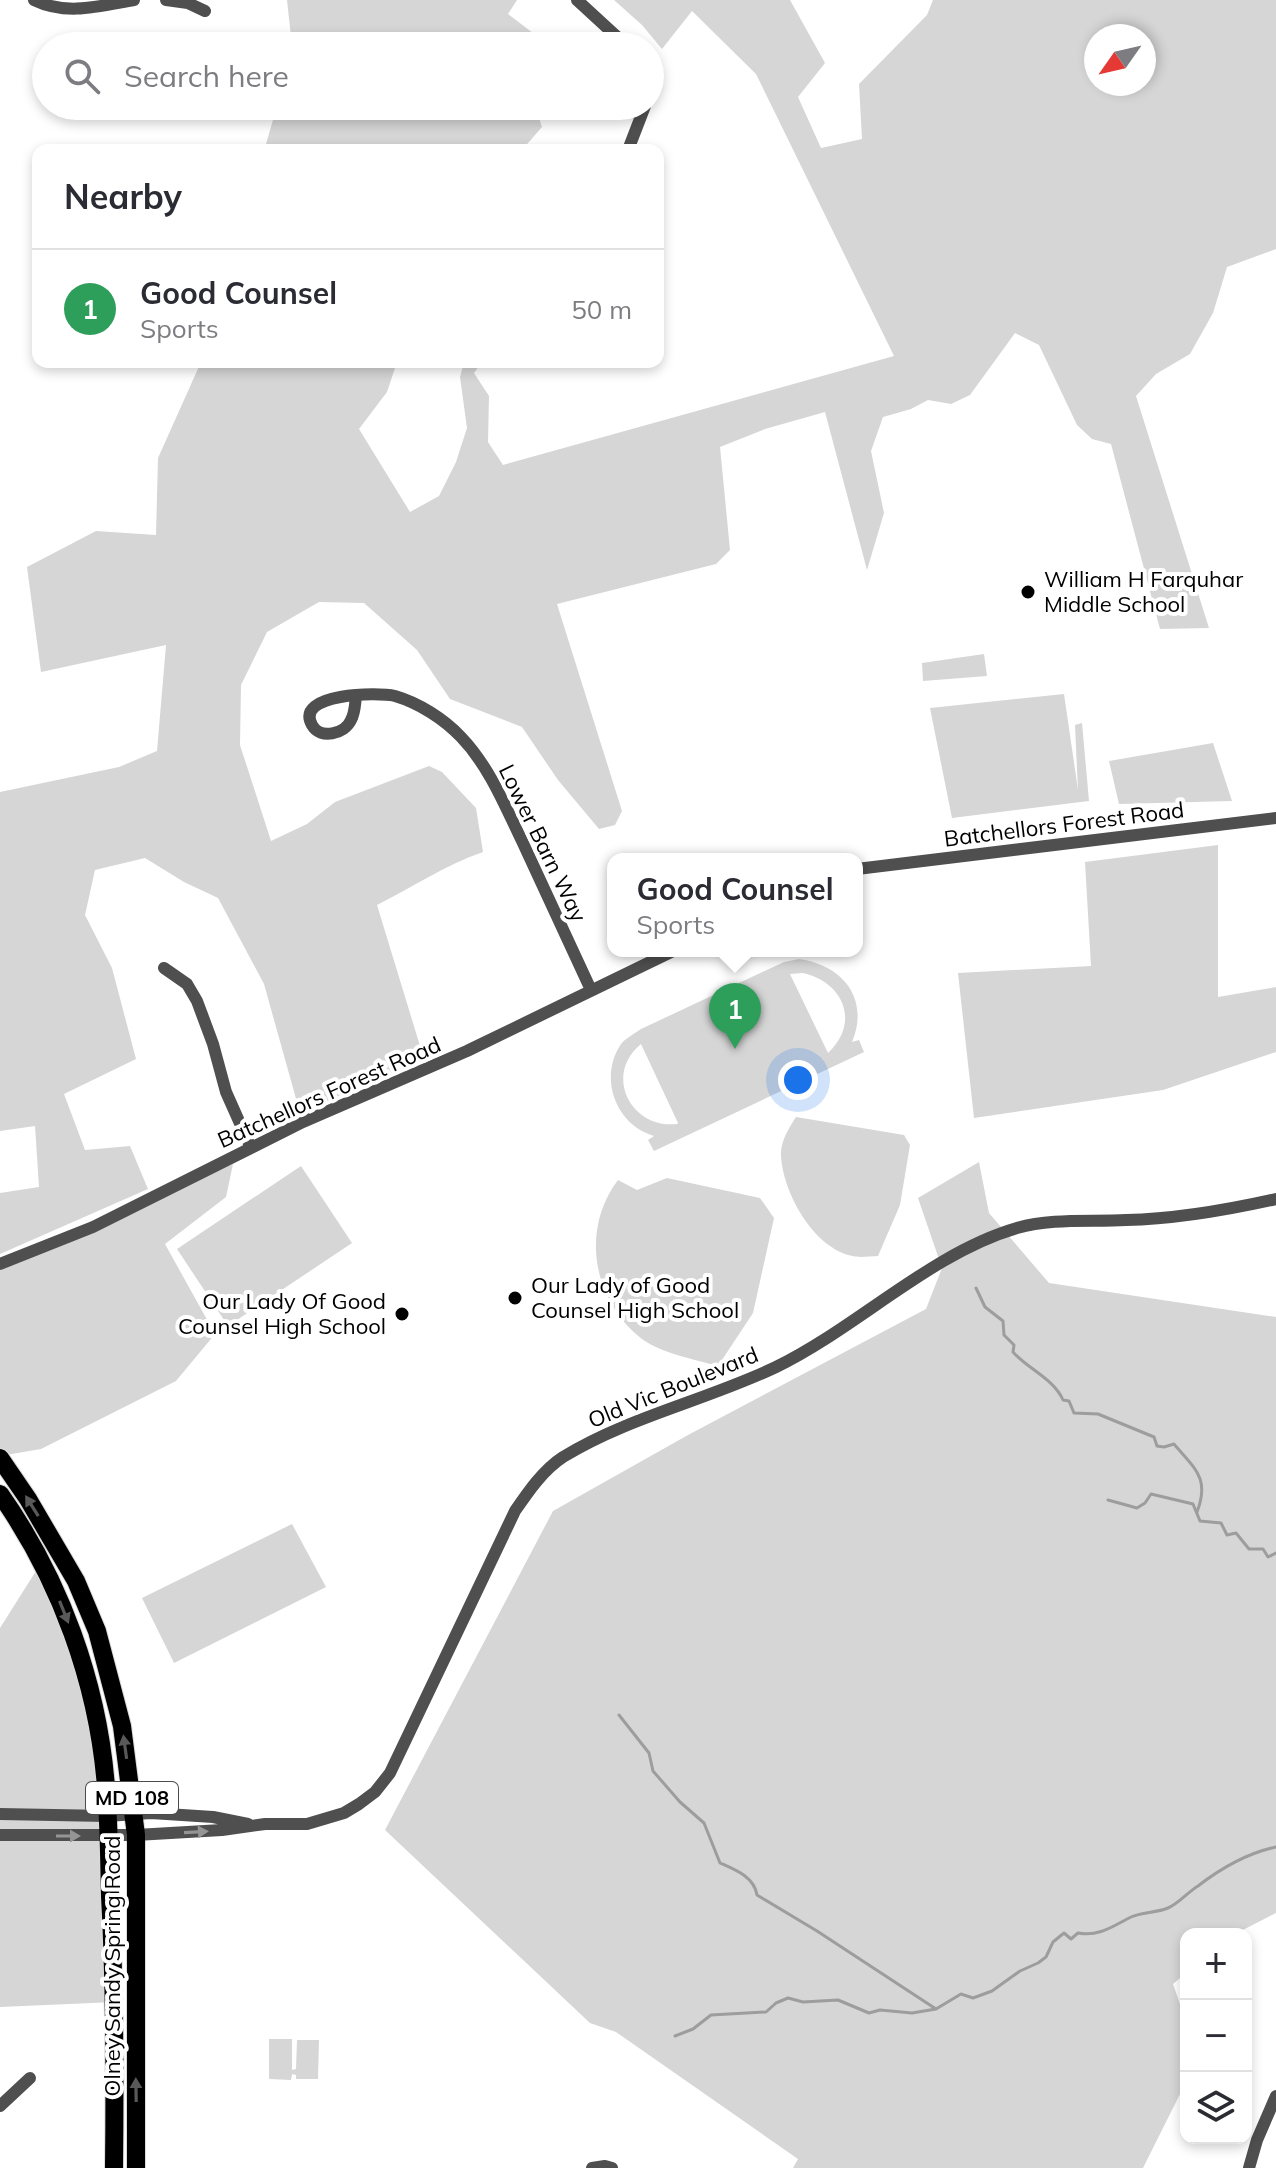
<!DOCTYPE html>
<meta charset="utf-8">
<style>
body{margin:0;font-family:Mulish,sans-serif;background:#f7f7f7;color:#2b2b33}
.controls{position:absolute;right:24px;bottom:24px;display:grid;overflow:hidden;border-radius:16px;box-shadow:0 4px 12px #0003}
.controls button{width:72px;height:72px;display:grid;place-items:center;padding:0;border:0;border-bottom:2px solid #e1e1e2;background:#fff;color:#2b2b33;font:40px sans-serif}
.compass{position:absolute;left:1084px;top:24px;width:72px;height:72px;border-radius:50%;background:#fff;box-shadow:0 4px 12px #0003;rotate:236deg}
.you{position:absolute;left:798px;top:1080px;width:28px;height:28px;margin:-20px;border:6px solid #fff;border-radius:50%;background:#1a73e8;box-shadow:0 0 0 12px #1a73e833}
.badge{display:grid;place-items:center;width:52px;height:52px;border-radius:50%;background:#1a73e8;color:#fff;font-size:26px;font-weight:700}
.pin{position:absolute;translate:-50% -66px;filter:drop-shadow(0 2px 4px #0008)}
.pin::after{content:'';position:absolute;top:42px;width:28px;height:24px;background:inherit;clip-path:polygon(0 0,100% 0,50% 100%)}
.popup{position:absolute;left:607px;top:853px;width:256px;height:104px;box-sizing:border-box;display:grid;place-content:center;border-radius:16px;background:#fff;filter:drop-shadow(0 2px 6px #0005);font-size:26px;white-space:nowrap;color:#7c7c81}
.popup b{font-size:30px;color:#2b2b33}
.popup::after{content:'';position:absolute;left:50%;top:100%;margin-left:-16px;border:16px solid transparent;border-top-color:#fff}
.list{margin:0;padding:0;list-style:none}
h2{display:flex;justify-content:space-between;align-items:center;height:104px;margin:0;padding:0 32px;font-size:34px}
h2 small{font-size:26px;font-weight:400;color:#7c7c81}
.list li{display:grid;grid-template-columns:52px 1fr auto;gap:24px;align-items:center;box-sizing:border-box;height:120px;padding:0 32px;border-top:2px solid #e1e1e2}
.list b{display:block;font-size:30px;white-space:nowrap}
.list p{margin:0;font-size:26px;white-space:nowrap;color:#7c7c81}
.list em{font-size:26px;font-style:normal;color:#7c7c81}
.icon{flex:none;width:44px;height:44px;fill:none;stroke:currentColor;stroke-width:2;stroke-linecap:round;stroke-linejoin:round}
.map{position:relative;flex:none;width:1276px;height:2168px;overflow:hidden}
.search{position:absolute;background:#fff;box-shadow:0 4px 12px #0003;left:32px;top:32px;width:632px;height:88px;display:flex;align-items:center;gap:20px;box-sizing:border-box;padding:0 28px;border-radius:44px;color:#7c7c81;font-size:30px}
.panel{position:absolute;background:#fff;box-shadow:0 4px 12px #0003;left:32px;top:144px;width:632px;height:224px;border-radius:16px}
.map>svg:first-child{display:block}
</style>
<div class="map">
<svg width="1276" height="2168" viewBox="0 0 1276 2168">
<rect width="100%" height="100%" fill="#fff"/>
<path fill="#d6d6d6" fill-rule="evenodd" d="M287 0H517L508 14 550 46H292Z
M614 0H790L825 63 798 97 821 148 862 139 859 84 927 15 933 0H1276V249L1227 267 1213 313 1190 354 1156 374 1136 396 1209 628 1160 629 1111 444 1092 439 1077 425 1039 345 1015 333 970 395 951 404 928 400 911 409 883 417 871 451 884 513 867 570 825 412 765 429 720 447 730 550 716 564 557 604 622 811 615 825 599 829 558 780 522 727 450 699 417 650 364 603 319 602 267 632 241 685 240 745 271 841 307 824 335 802 429 766 442 772 476 808 483 852C445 865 413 887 377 905L424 1059 300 1113 264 984 218 898 184 882 145 858 95 870 85 915 112 968 136 1059 64 1094 85 1150 130 1146 148 1189 0 1254V1193L39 1187 35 1126 0 1131V792L119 767 157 751 166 645 41 672 27 567 96 531 156 535 158 458 201 362H413L396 365 387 392 359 429 410 512 439 496 456 462 467 428 460 377 464 362H482L474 373 489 396 488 442 503 465 894 356 756 74 692 11 662 49 642 25ZM1096 36H1144V84H1096Z
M277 106H535L542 127 522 150H261L266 144Z
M984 654 987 676 923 681 922 663Z
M1064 694 1078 790 1075 725 1082 723 1089 801 952 818 930 708Z
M1213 743 1232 801 1119 804 1109 761Z
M1218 845V997L1276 987V1052L1163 1090 974 1118 958 973 1091 966 1085 862Z
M799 959C843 965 870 999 852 1042L859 1040 864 1052 654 1151 648 1140 654 1136C616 1125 598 1078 621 1044 626 1038 634 1034 641 1029L784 962ZM803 973C843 982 861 1022 828 1053L790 974ZM641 1044 678 1123 677 1124C631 1129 603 1075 641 1044Z
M796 1117 904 1135 910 1145 900 1205 878 1256C870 1256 860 1258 853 1256 814 1249 783 1193 781 1156 780 1142 789 1128 796 1117Z
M979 1162 989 1213 1049 1283 1276 1317V1913L1235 1934H1186V1973L1173 1984 1186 2021V2082L1143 2168H793L798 2159 616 2032 590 2023 385 1830 553 1511 688 1435 926 1309 942 1268 918 1198Z
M233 1164 226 1197 165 1244 215 1334 176 1381 41 1449 0 1456V1266Z
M301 1166 352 1243 228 1326 177 1249Z
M667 1178 760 1198 774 1218 753 1313 718 1366C694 1359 663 1354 642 1339 593 1301 580 1230 618 1180L637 1190Z
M292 1524 326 1587 174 1663 142 1598Z
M41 1563 96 1720 115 2002 0 2007V1628Z
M269 2039H292V2070L296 2069 297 2040H319L318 2079H296V2075L292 2074 291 2080 269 2079Z"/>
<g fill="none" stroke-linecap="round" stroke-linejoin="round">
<path stroke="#9d9d9d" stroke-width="3" d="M976 1288 985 1307 1003 1321 1004 1335 1014 1345 1013 1352C1028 1369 1054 1379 1063 1400L1069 1401 1074 1413 1098 1414 1154 1437 1157 1446 1164 1447 1174 1444C1195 1469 1210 1478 1197 1512
M1108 1500 1137 1508 1145 1503 1151 1494 1193 1504 1200 1521 1221 1523 1227 1535 1236 1533 1249 1549H1263L1268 1557 1276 1553
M619 1715 649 1753 653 1771 680 1802 704 1823 720 1863C736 1870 754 1877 757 1895L817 1931 936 2009 961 1994 973 1998 992 1991 1020 1971 1038 1963 1046 1957 1053 1942 1064 1933 1071 1939 1078 1933C1099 1937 1113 1926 1131 1917 1142 1912 1156 1913 1168 1908 1178 1904 1188 1892 1198 1886 1220 1869 1248 1853 1276 1847
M675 2036 693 2029 711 2015 766 2012 776 2003 788 1998 803 2002 838 2000 869 2013 880 2010 912 2013 936 2009"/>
<defs>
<path id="primary" d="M0 1458 28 1499 76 1581 97 1631 122 1726 136 1835V2168
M0 1494C60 1579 98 1683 106 1787 109 1823 109 1860 110 1896 115 1987 115 2077 114 2168"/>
</defs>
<use href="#primary" stroke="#dbdbdb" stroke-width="20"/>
<path stroke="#4f4f4f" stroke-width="12" d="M34 0C67 16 100 6 134 0
M166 0 188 3 205 11
M577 0 627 46
M628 150 645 106
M356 696C355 704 355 713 351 720 345 734 320 740 312 725 294 693 378 692 395 696 419 703 444 719 461 737 489 766 505 806 522 841 545 891 568 941 591 990
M857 869 1276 818
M164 968 187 984 197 1001 213 1044 226 1092 251 1148
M0 1264 93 1227 303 1122 467 1051 673 951
M0 1814 107 1816 151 1813 213 1817 248 1824
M0 1835H136L222 1830 265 1824H307L344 1813 359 1804 375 1792 390 1773 515 1511C528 1492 543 1470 563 1457 628 1417 707 1400 776 1367 858 1327 931 1253 1017 1228 1052 1218 1090 1222 1126 1220 1177 1219 1227 1210 1276 1199
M0 2106 30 2078
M592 2168 605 2166 612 2168
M1249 2168 1257 2140 1276 2096"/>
<use href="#primary" stroke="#000" stroke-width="18"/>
</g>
<defs><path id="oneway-solid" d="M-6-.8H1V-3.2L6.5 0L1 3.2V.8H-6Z" transform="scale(2)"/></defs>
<g fill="#595959">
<use href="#oneway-solid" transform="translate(32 1506) rotate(-122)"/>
<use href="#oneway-solid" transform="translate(64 1612) rotate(68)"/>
<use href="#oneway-solid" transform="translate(125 1747) rotate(-98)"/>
<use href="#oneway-solid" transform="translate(136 2090) rotate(-91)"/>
</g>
<g fill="#959595">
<use href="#oneway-solid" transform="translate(196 1832) rotate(-3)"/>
<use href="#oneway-solid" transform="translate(68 1836)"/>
</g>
<g fill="#000" stroke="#fff" stroke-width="3">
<circle cx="1028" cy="592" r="8"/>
<circle cx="515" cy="1298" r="8"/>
<circle cx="402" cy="1314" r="8"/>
</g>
<g text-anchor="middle" stroke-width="8" stroke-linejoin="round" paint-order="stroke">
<rect fill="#fff" stroke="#4c4c4c" stroke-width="2" x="86" y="1782" width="92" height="32" rx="6"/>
<g font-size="20" font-weight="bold" fill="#000">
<text x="132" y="1805">MD 108</text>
</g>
<g font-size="22" fill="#000" stroke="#fff" text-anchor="start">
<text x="1044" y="587">William H Farquhar<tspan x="1044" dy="25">Middle School</tspan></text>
<text x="531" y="1293">Our Lady of Good<tspan x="531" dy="25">Counsel High School</tspan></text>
<text x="386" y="1309" text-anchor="end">Our Lady Of Good<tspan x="386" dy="25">Counsel High School</tspan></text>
</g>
<g font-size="22" fill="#000" stroke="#fff">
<text transform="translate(1064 824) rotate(-7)" y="8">Batchellors Forest Road</text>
<text transform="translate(543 843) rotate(64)" y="8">Lower Barn Way</text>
<text transform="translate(329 1092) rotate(-24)" y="8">Batchellors Forest Road</text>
<text transform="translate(673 1387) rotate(-22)" y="8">Old Vic Boulevard</text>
<text transform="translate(112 1966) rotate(-90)" y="8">Olney Sandy Spring Road</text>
</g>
</g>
</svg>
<div class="controls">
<button>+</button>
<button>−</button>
<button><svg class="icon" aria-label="layers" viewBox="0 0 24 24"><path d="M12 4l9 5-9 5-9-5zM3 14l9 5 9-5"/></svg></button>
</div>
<svg class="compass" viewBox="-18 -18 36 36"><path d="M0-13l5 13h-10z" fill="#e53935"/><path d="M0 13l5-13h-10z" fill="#7c7c81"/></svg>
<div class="you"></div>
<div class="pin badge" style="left:735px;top:1049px;background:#2e9e5b">1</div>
<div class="popup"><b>Good Counsel</b>Sports</div>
<div class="search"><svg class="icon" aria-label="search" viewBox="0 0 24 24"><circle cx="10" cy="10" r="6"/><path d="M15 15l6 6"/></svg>Search here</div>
<section class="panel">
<h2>Nearby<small></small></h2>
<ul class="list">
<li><span class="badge" style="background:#2e9e5b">1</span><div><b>Good Counsel</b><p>Sports</p></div><em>50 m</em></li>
</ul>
</section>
</div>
